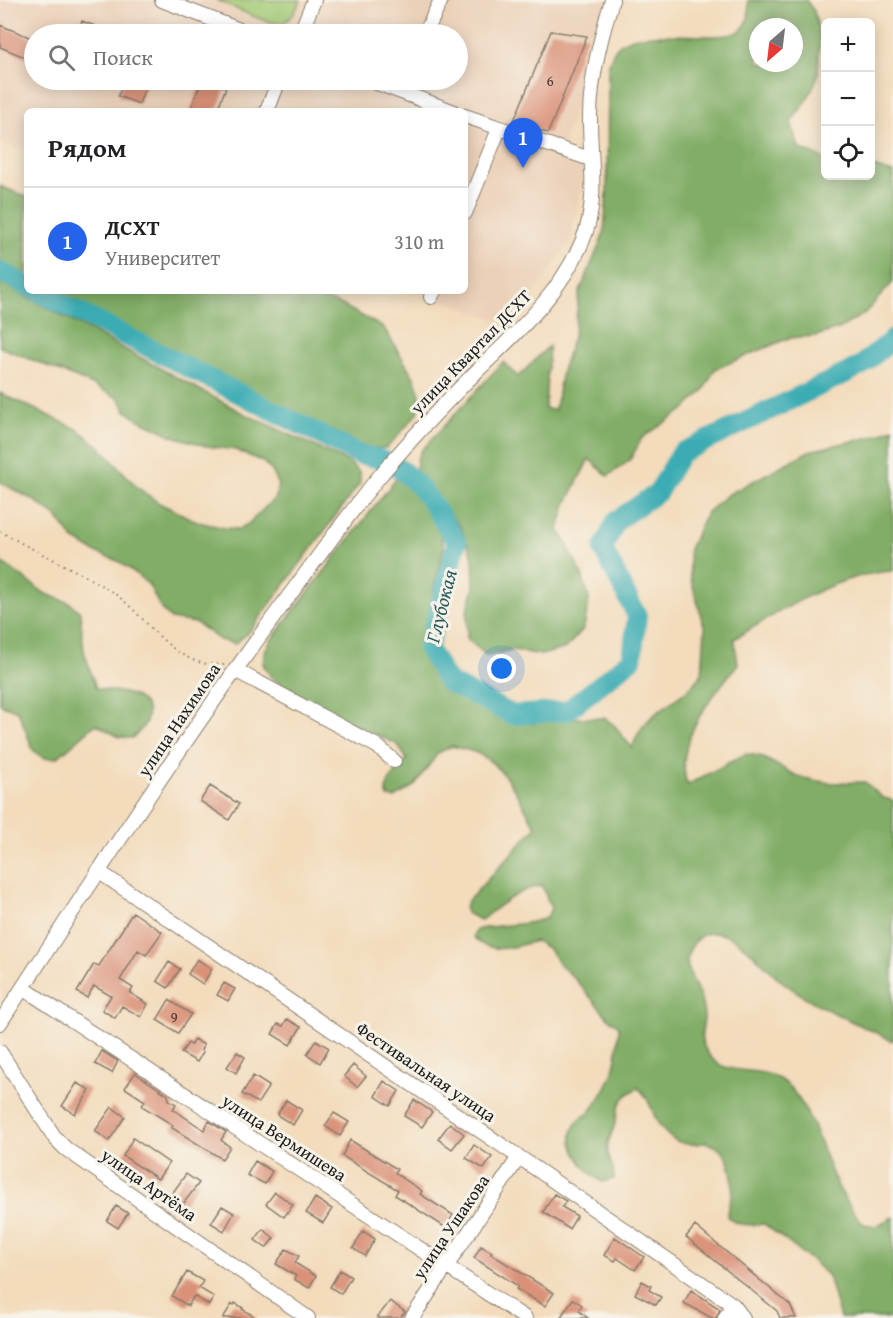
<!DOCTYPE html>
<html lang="ru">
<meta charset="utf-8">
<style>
body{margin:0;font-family:"Gentium Book Plus",serif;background:#f2f2f2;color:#202124}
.controls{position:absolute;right:18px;top:18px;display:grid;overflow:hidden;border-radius:9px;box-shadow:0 3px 15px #0003}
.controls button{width:54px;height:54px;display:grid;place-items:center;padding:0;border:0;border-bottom:2px solid #e0e0e0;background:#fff;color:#202124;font:30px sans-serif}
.compass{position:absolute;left:749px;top:18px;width:54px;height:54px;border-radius:50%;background:#fff;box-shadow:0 3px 15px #0003;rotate:208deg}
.you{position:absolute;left:502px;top:669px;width:21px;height:21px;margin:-15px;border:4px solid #fff;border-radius:50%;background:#1a73e8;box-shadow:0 0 0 9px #1a73e833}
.badge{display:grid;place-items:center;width:39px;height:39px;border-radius:50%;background:#2563eb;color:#fff;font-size:20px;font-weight:700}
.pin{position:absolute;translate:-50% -50px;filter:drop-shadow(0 2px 3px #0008)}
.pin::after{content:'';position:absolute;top:32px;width:21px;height:18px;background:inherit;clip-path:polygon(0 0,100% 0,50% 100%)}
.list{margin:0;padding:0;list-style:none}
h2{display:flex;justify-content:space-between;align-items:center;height:78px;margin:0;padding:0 24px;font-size:26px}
h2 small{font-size:20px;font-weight:400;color:#757577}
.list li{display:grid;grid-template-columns:39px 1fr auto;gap:18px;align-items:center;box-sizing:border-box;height:108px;padding:0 24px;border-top:2px solid #e0e0e0}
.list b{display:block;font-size:22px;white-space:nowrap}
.list p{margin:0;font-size:20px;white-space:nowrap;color:#757577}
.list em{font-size:20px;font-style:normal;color:#757577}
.icon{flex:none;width:33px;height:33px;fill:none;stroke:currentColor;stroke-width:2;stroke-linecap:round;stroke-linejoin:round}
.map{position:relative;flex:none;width:893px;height:1318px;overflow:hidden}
.search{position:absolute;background:#fff;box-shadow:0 3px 15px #0003;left:24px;top:24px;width:444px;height:66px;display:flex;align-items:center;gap:15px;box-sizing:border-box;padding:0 21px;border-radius:33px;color:#757577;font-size:22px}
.panel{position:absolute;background:#fff;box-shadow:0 3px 15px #0003;left:24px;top:108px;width:444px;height:186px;border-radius:9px}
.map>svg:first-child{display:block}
</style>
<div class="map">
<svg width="893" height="1318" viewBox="0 0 893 1318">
<rect width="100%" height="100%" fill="#f7f3e8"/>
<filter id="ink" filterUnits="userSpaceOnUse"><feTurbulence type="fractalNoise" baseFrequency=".0167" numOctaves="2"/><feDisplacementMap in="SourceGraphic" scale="12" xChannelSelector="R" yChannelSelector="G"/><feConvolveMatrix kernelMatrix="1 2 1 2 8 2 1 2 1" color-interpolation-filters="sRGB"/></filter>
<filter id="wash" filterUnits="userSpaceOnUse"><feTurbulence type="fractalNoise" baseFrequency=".008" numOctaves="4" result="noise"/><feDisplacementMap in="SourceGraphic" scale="24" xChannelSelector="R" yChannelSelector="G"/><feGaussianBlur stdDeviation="1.35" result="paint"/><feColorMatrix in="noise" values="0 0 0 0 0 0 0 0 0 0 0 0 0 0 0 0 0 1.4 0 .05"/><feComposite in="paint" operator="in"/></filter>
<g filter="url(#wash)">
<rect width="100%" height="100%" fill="#f3dbbb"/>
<path fill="#ecd1b9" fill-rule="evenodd" d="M0 0H607L561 153 579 160 584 177 569 243 533 295 500 321 416 291H465V111H27V152L0 142ZM34 34H458V80H34Z"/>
<path fill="#a2c974" stroke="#5f7248" stroke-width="1.5" d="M217 0H301C297 7 292 19 284 22 270 27 231 6 217 0Z"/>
<path fill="#81ad66" stroke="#4e6441" stroke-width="1.5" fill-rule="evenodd" d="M748 0H806L814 11 820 36 818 76 807 100 791 122 799 148 825 159 826 176H870L871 166 893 173V282L865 313 841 328 816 336 789 338 715 369 703 391 685 409 642 438 630 460 608 476 589 459 566 504 559 529 582 575 589 599 584 628 566 648 541 655 513 650 487 656 467 639V612L474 587 473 557 461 528 416 473 417 459 421 451 503 362 518 377 549 346 545 409 555 410 562 371 574 334 579 294 604 233 607 192 608 69C610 61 612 51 619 45 645 23 723 46 741 30 750 22 749 11 748 0ZM758 27H794V63H758Z
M0 186 27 197V278L0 264Z
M0 282 243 413 349 462 360 473V483L251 630 235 644 220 640 196 623 171 619 161 609 149 585 139 576 118 561 95 552 73 539 57 517 35 501 0 482V393L77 429 99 446 137 487 159 503 198 522 225 528 239 529 248 524 276 497 278 483 272 471 263 462 236 450 206 446 173 436 136 418 125 410 120 399 84 381 0 347Z
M51 291H303L342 305 384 328 415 379 421 399 418 413 387 448H372L348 442 107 321Z
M893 428V571C836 574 782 610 734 639L738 664C712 697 673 740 687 785L745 754 760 756 799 777 829 783 865 782 883 798 893 800V1041C857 1023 817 1008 784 983 766 969 740 934 715 933 701 932 694 940 689 952 682 967 697 985 701 999 702 1005 704 1012 704 1017 704 1026 699 1035 703 1044 721 1090 767 1052 796 1095 814 1120 822 1150 834 1178 841 1194 852 1210 863 1224L876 1226 893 1217V1318H840L828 1276 816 1264 764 1224C750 1225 738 1227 727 1216 727 1208 729 1205 731 1198 735 1184 731 1158 719 1149 716 1146 710 1144 706 1142 683 1149 666 1140 655 1117 650 1106 648 1096 638 1088 613 1101 621 1109 613 1130 610 1138 606 1143 608 1152 609 1162 615 1168 614 1179L603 1182C585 1173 560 1141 578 1121 581 1117 586 1116 589 1113 597 1103 606 1088 611 1077 617 1061 618 1042 619 1026L609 1019 573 977 560 965 549 949 536 941C515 946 490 957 473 937L476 930C499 923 524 927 547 918L551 908 542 886C523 886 496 908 481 920L466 913 465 908 467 902 536 827C520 802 508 769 479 754 471 750 461 749 452 746L438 753 414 786 395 798 388 797 386 790 389 781 407 759 397 744 335 716 290 691 271 677 263 664 265 651 271 640 395 480 401 478 409 484 427 507 440 531 444 547 434 587 425 652 434 670 453 694 511 720 531 723 571 718H605L615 726 632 748C642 718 659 712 682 694 690 689 696 681 702 674L705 629 690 576 689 549 707 512 727 495 809 451 875 436Z
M0 561 46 594 70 603 80 612 84 651 96 688C108 691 123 691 134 696 157 707 147 727 132 738L119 737 96 724 57 758H43L33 750 18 711 0 704Z"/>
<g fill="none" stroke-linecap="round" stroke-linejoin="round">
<path stroke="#3aacb3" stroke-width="20" d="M0 271 27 286
M37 291 360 455C413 461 430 502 457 542L428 649 448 682 513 715 567 711 632 659 637 616 603 549 616 521 658 492 681 453 861 366 893 339"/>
</g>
<g id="blocks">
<path fill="#da9178" d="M82 21 116 34H77Z
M0 25 34 39V61L0 47Z
M551 31 587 36 548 133 513 123Z
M125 80H148L139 104 118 96Z
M202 80 226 87 217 111H190Z
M210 786 239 804 229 820 200 801Z
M133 912 162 932 146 955 138 950 120 980 133 988 130 993 148 1004 141 1017 122 1006 115 1018 102 1010 111 996 94 986 87 998 77 992 94 964 99 966Z
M197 959 212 969 203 984 188 974Z
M169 962 180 969 168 988 157 981Z
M224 983 235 989 228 1001 217 995Z
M169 1000 191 1014 178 1033 157 1020Z
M287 1019 301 1027 290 1045 272 1034 278 1024 283 1026Z
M194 1039 204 1045 201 1050 203 1052 197 1062 181 1053 188 1043 191 1045Z
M316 1040 329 1048 320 1063 307 1054Z
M102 1051 118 1061 112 1073 95 1064Z
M237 1052 245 1057 236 1073 227 1067Z
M353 1065 366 1076 357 1087 344 1076Z
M135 1073 168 1095 169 1100 176 1104 173 1109 204 1130 209 1121 226 1132 221 1140 230 1147 222 1159 172 1128 173 1125 142 1106 145 1101 125 1088Z
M253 1076 269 1086 258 1103 242 1094Z
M384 1081 399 1091 390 1106 375 1096Z
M77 1083 90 1090 75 1114 62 1106Z
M286 1100 302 1110 293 1125 277 1115Z
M414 1100 432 1112 422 1127 404 1116Z
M112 1107 125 1117 109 1141 95 1131Z
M334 1113 349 1122 340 1136 325 1126Z
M450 1123 464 1134 452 1149 438 1139Z
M133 1138 169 1163 158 1179 123 1156Z
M350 1140 397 1169 395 1173 422 1191 420 1194 453 1215 446 1228 395 1195 398 1190 342 1156Z
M474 1145 492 1157 484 1169 466 1158Z
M255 1161 272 1171 265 1184 247 1175Z
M186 1174 199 1183 183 1204 171 1195Z
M275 1192 293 1205 284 1217 266 1204Z
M554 1194 566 1201 562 1207 577 1216 569 1229 543 1212Z
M315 1198 332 1209 323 1223 306 1213Z
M116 1206 128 1213 118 1228 107 1221Z
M222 1206 234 1213 224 1231 211 1223Z
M695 1226 790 1305 796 1318H780L777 1311 686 1237Z
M263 1229 274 1238 266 1248 255 1240Z
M363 1231 375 1239 365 1256 353 1248Z
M615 1237 644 1257 635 1270 617 1258 615 1261 604 1255Z
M481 1246 492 1252 491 1254 554 1293 545 1306 516 1289 518 1286 474 1258Z
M286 1249 299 1256 295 1263 316 1276 309 1288 294 1279 296 1276 276 1264Z
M340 1270 351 1277 341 1294 330 1287Z
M187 1272 203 1281 199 1288 214 1297 209 1305 194 1296 188 1306 172 1296Z
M642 1281 651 1286 649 1290 661 1297 656 1305 635 1294Z
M691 1290 720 1309 716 1318H712L684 1303Z
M573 1299 582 1305 579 1311 588 1318H560Z
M390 1301 405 1312 400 1318H377Z
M235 1303 243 1308 242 1309 257 1318H223L232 1304 234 1305Z"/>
</g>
</g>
<g filter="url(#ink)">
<use href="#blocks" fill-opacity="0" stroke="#887c6c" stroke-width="1.5"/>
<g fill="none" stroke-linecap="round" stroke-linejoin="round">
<defs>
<path id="minor" d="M162 0 250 34
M300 34 314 0
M425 34 441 0
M369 80 452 111
M267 111 279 80
M465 116 590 159
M465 213 499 129
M431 297 434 291
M235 670 377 746 394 761
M98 871 519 1157 733 1305 743 1318
M23 988 525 1318
M0 1023C93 879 187 734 289 596 319 556 347 516 378 478 408 442 441 407 474 374 515 334 559 296 582 242 600 201 589 157 590 114 591 75 601 37 612 0
M0 1052 55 1138 66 1149 308 1318
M412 1318 519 1157
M725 1318 733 1305"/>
</defs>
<use href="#minor" stroke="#887c6c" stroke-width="16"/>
<path stroke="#887c6c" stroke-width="2" stroke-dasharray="1.5 4.5" stroke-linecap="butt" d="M0 531C35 552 74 568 109 590 142 610 163 653 202 663 209 665 217 664 224 665"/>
<use href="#minor" stroke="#fff" stroke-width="14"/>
</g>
</g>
<g text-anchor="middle" stroke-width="6" stroke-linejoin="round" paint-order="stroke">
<g font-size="15" fill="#4c3933">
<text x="550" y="86">6</text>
<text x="174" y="1022">9</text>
</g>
<g font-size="18" fill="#1c1c1c" stroke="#f7f3e8">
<text transform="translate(471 352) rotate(-46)" y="6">улица Квартал ДСХТ</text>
<text transform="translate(179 720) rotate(-56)" y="6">улица Нахимова</text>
<text transform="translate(426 1072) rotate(34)" y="6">Фестивальная улица</text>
<text transform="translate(284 1138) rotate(33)" y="6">улица Вермишева</text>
<text transform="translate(149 1185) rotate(35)" y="6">улица Артёма</text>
<text transform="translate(451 1227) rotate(-56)" y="6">улица Ушакова</text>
</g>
<g font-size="20" font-style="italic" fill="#2a5d60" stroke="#f7f3e8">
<text transform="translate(441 606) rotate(-76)" y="7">Глубокая</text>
</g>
</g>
</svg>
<div class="controls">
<button>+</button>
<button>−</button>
<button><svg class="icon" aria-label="locate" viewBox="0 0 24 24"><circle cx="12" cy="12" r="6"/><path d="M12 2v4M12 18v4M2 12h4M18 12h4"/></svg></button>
</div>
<svg class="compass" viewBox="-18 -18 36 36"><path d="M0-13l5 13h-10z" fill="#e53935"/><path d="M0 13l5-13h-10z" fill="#757577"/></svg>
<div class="you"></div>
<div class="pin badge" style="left:523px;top:168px">1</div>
<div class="search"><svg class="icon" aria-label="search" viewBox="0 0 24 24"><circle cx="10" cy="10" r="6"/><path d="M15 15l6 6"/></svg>Поиск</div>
<section class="panel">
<h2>Рядом<small></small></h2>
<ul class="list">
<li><span class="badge">1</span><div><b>ДСХТ</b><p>Университет</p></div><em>310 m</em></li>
</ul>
</section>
</div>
